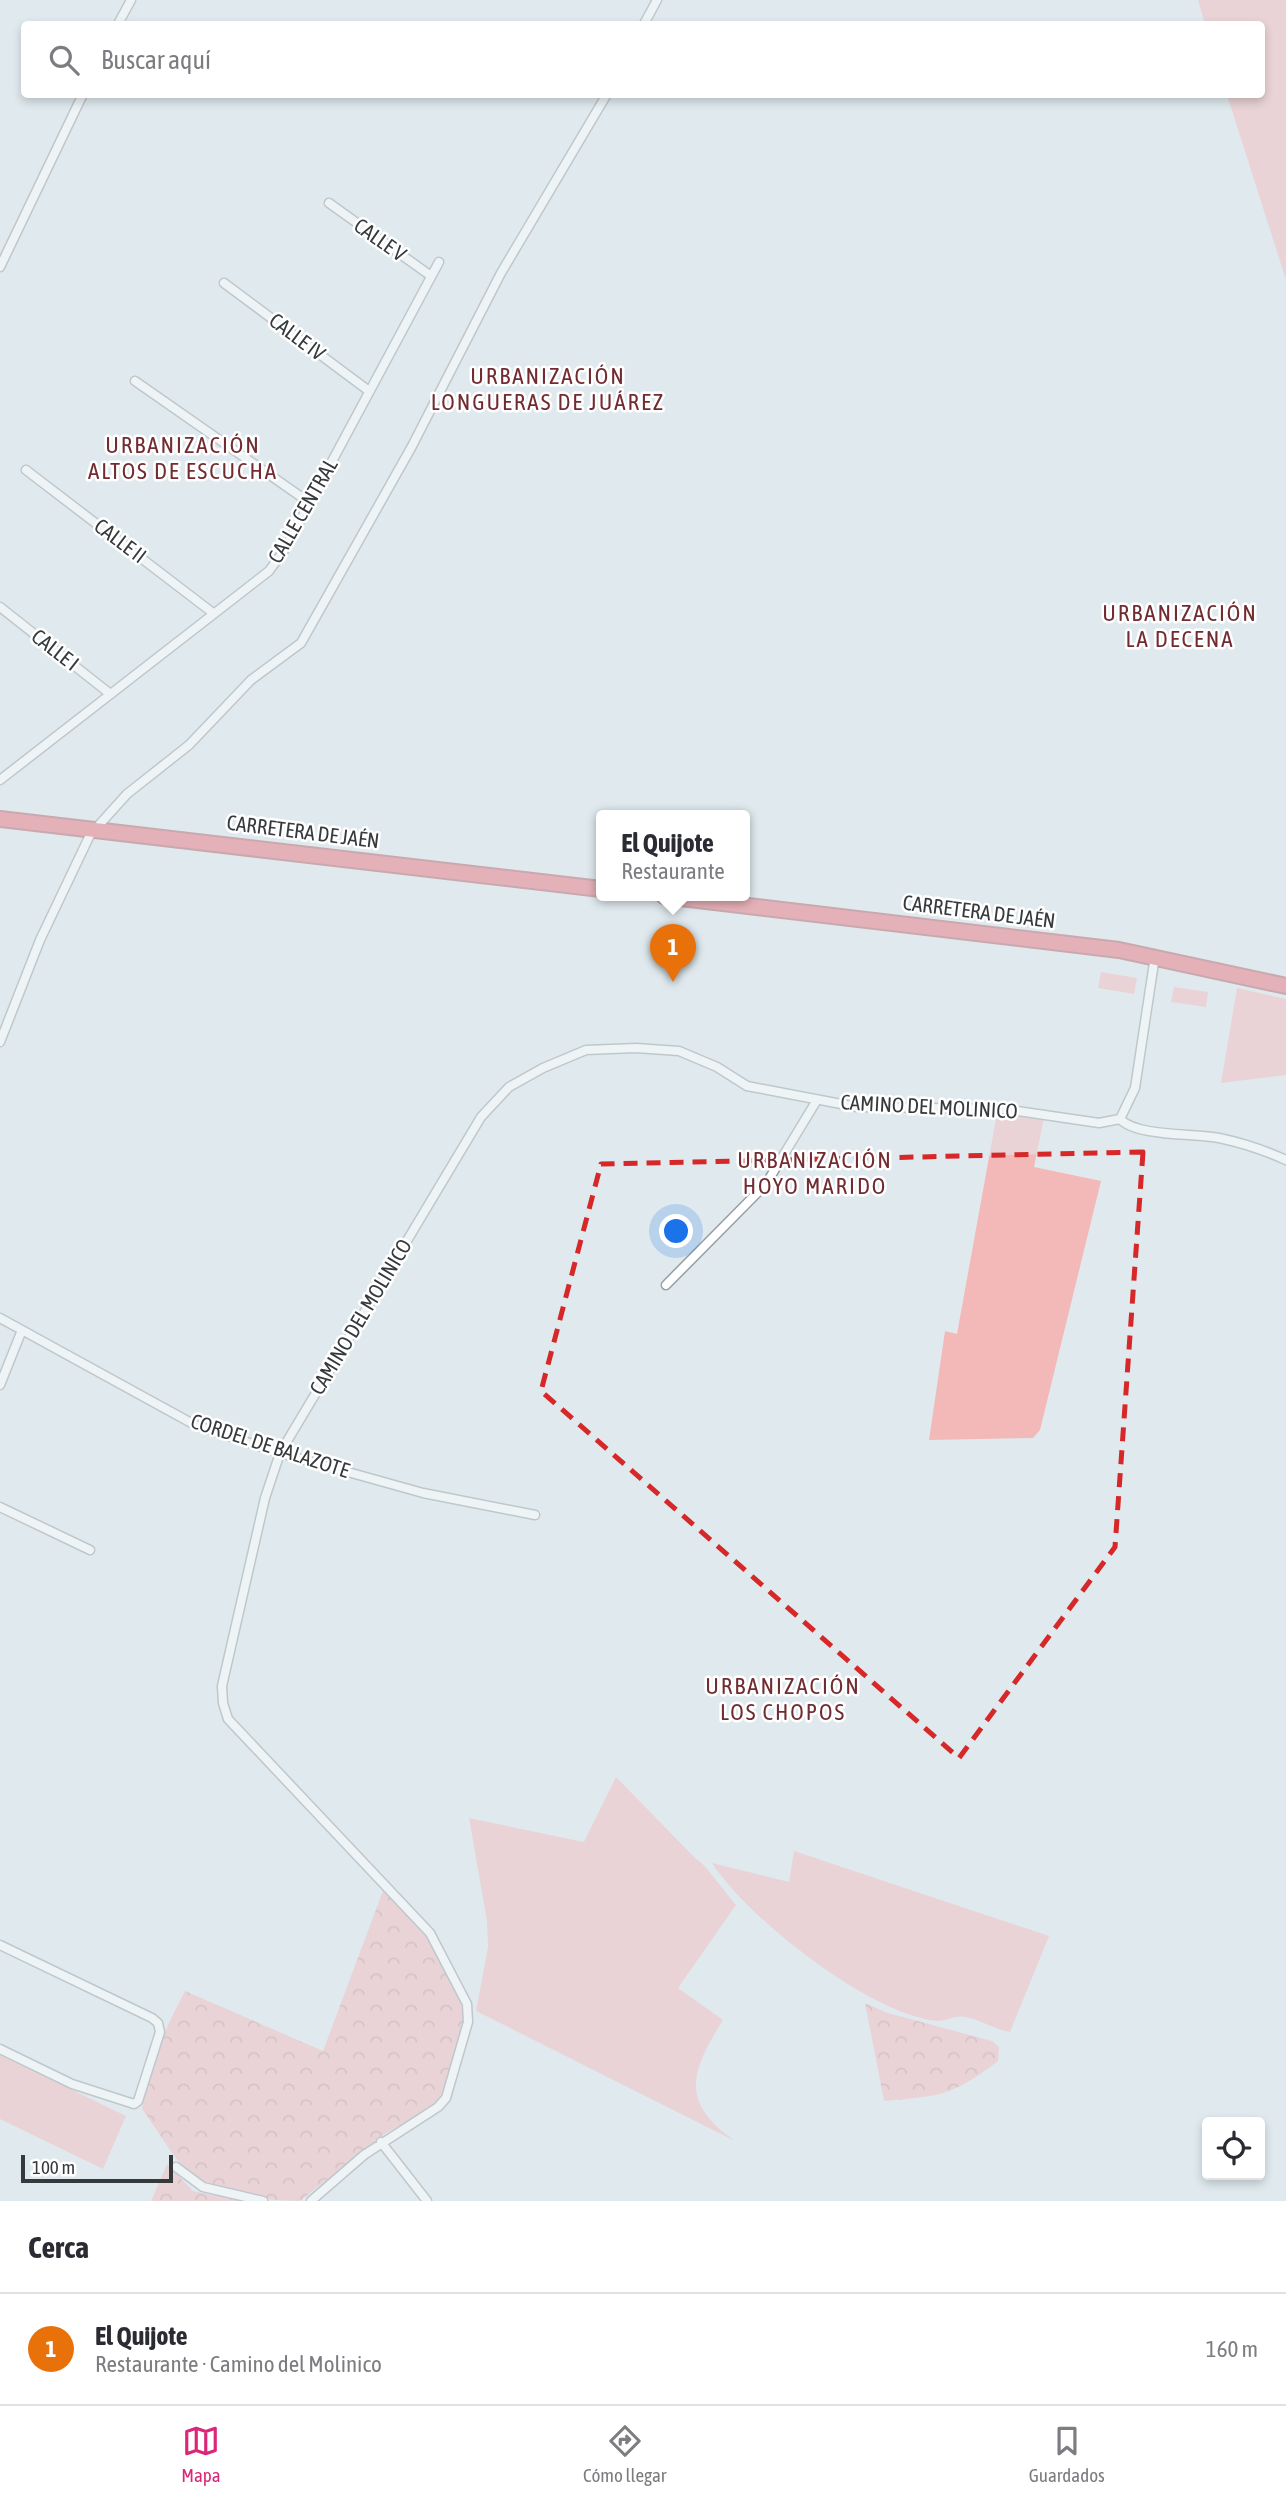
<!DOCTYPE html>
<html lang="es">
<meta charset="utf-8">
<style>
body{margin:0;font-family:"Asap Condensed",sans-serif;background:#f2f2f3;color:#2b2b33}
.controls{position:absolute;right:21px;bottom:21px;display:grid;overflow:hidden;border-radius:7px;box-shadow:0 4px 10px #0003}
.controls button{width:63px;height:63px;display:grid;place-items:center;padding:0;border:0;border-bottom:2px solid #e1e1e2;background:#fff;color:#2b2b33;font:35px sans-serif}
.scale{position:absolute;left:21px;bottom:18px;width:152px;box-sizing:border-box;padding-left:7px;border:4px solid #363a3c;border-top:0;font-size:19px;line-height:24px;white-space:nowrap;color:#363a3c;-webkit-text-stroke:5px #fff;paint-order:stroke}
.you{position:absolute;left:677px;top:1232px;width:24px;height:24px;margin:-18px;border:5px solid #fff;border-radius:50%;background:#1a73e8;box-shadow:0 0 0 10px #1a73e833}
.badge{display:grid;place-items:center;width:46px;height:46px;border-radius:50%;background:#db2777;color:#fff;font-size:23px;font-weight:700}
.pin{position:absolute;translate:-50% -58px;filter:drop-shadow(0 2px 4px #0008)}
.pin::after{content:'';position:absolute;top:37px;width:24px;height:21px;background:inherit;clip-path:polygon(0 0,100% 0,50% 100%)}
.popup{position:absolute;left:596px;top:810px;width:154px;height:91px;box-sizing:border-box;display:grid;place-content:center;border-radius:7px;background:#fff;filter:drop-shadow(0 2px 5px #0005);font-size:23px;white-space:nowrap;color:#7c7c81}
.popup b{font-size:26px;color:#2b2b33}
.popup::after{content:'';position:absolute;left:50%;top:100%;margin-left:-14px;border:14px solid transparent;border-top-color:#fff}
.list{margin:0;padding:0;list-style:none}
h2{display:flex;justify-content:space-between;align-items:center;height:91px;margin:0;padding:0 28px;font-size:30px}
h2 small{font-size:23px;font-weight:400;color:#7c7c81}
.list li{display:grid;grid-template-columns:46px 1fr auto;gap:21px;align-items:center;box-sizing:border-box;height:112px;padding:0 28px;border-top:2px solid #e1e1e2}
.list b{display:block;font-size:26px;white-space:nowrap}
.list p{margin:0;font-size:23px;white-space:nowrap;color:#7c7c81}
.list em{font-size:23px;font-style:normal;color:#7c7c81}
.icon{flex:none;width:38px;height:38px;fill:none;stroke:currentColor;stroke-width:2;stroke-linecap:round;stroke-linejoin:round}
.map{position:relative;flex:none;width:1286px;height:2201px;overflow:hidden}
.search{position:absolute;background:#fff;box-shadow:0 4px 10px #0003;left:21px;right:21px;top:21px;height:77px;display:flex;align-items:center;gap:18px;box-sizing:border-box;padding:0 24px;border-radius:7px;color:#7c7c81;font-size:26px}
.sheet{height:203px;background:#fff}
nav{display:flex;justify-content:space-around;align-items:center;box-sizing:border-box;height:98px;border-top:2px solid #e1e1e2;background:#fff;font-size:19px;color:#7c7c81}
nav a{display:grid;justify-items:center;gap:4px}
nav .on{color:#db2777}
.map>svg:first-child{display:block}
</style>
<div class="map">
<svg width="1286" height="2201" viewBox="0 0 1286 2201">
<defs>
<pattern id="forest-crowns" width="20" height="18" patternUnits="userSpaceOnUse" patternTransform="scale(1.75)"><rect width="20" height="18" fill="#f3b9b9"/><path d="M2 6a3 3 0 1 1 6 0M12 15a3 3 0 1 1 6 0" fill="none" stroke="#c69798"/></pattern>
</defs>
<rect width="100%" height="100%" fill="#e0eaee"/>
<path fill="#f3b9b9" d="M1198 0H1286V280L1227 95 1262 94V24H1205Z
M1101 972 1137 978 1134 994 1098 988Z
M1174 987 1208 992 1206 1007 1171 1002Z
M1237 988 1286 999V1075L1221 1083Z
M997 1113 1044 1118 1034 1167 1101 1181 1040 1430 1033 1438 929 1440 945 1331 957 1334Z
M616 1777 696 1859C704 1862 727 1895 736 1905L678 1988 723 2020C691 2071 679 2102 735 2141L476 2011 488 1947 487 1921 469 1818 584 1842Z
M794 1851 1049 1936 1010 2032C993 2029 980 2019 964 2017 955 2015 947 2021 938 2021 872 2016 747 1918 712 1863L789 1882Z
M0 2055 126 2116 103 2169 0 2119Z"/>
<path fill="url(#forest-crowns)" d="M384 1888 431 1942 461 2001 463 2023 447 2085 443 2097 431 2109 386 2133 300 2201C265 2201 208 2196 183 2167 168 2149 156 2128 142 2109 147 2068 166 2027 185 1991L323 2051Z
M865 2003 888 2013 992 2041 999 2047 998 2061C952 2096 941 2096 884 2101Z
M167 2164 193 2191 244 2201H151Z"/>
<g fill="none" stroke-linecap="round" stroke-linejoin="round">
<defs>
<path id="street" d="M118 24 131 0
M644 24 657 0
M329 203 431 276
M0 267 83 94
M224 283 369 391
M135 381 310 503
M26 470 213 613
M0 607 109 693
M0 780 269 571 285 549 439 262
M0 1042 40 940 90 835 127 794 189 745 251 680 301 643 411 448 501 273 607 94
M1120 1119C1137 1137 1194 1133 1219 1138 1243 1143 1264 1150 1286 1160
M666 1285 766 1184 817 1100
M0 1318 195 1425 280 1453 423 1493 535 1515
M0 1385 22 1330
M0 1507 90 1550
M0 1945 152 2018 158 2023 160 2032 138 2101 134 2104 72 2084 0 2049
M381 2142 427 2201
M176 2167 203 2187 263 2201
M311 2201 364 2155 438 2107 446 2098 468 2022 467 2004 430 1933 228 1719 223 1703 222 1686 265 1498 280 1453 481 1117 509 1087 543 1068 586 1050 636 1048 679 1051 717 1067 747 1086 857 1107 1004 1109 1099 1123 1120 1119 1135 1088 1155 956"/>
<path id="highway" d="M0 819 601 889
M664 896 1119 950 1286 986"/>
</defs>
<use href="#street" stroke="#959fa3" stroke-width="11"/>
<use href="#highway" stroke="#ac5c61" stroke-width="18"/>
<use href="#street" stroke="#fff" stroke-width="8"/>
<use href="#highway" stroke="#eb6e75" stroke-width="14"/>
</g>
<path d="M0 0H1286V2201H0ZM1143 1152 1115 1547 959 1758 541 1391 601 1164Z" fill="#e0eaee" fill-opacity=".55" fill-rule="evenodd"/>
<path fill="none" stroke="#d62828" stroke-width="5" stroke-dasharray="14 9" stroke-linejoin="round" d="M1143 1152 1115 1547 959 1758 541 1391 601 1164Z"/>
<g text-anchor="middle" stroke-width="5" stroke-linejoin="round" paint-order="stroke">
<g font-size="21" fill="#363a3c" stroke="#fff">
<text transform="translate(380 240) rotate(35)" y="7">CALLE V</text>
<text transform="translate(297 337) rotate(37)" y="7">CALLE IV</text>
<text transform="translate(303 511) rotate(-60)" y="7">CALLE CENTRAL</text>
<text transform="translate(120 541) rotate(37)" y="7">CALLE II</text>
<text transform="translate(55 650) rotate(38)" y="7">CALLE I</text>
<text transform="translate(303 832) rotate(7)" y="7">CARRETERA DE JAÉN</text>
<text transform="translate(979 912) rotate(7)" y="7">CARRETERA DE JAÉN</text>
<text transform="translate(929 1107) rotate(3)" y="7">CAMINO DEL MOLINICO</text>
<text transform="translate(361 1317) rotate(-59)" y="7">CAMINO DEL MOLINICO</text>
<text transform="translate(270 1446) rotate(18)" y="7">CORDEL DE BALAZOTE</text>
</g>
<g font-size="23" letter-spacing="2" fill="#722b30" stroke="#fff">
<text x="548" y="384">URBANIZACIÓN<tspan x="548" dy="26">LONGUERAS DE JUÁREZ</tspan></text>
<text x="183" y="453">URBANIZACIÓN<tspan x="183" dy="26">ALTOS DE ESCUCHA</tspan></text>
<text x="1180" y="621">URBANIZACIÓN<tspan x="1180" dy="26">LA DECENA</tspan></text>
<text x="815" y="1168">URBANIZACIÓN<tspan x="815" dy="26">HOYO MARIDO</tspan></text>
<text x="783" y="1694">URBANIZACIÓN<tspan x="783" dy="26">LOS CHOPOS</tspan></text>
</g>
</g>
</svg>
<div class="controls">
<button><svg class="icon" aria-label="locate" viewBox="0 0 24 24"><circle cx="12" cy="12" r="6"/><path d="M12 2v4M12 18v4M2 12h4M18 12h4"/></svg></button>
</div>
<div class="scale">100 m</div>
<div class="you"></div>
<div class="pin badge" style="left:673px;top:982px;background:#e8710a">1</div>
<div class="popup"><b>El Quijote</b>Restaurante</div>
<div class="search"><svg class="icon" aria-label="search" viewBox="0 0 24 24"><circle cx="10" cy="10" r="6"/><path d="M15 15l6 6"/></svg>Buscar aquí</div>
</div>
<section class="sheet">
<h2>Cerca<small></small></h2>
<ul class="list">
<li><span class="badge" style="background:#e8710a">1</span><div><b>El Quijote</b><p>Restaurante · Camino del Molinico</p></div><em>160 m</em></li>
</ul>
</section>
<nav>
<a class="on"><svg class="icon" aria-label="map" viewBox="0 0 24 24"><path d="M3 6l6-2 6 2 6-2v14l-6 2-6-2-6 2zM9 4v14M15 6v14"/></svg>Mapa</a>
<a><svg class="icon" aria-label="directions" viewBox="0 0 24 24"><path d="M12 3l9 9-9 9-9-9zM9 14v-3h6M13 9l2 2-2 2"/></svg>Cómo llegar</a>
<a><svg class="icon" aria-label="saved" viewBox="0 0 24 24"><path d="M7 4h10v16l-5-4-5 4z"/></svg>Guardados</a>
</nav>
